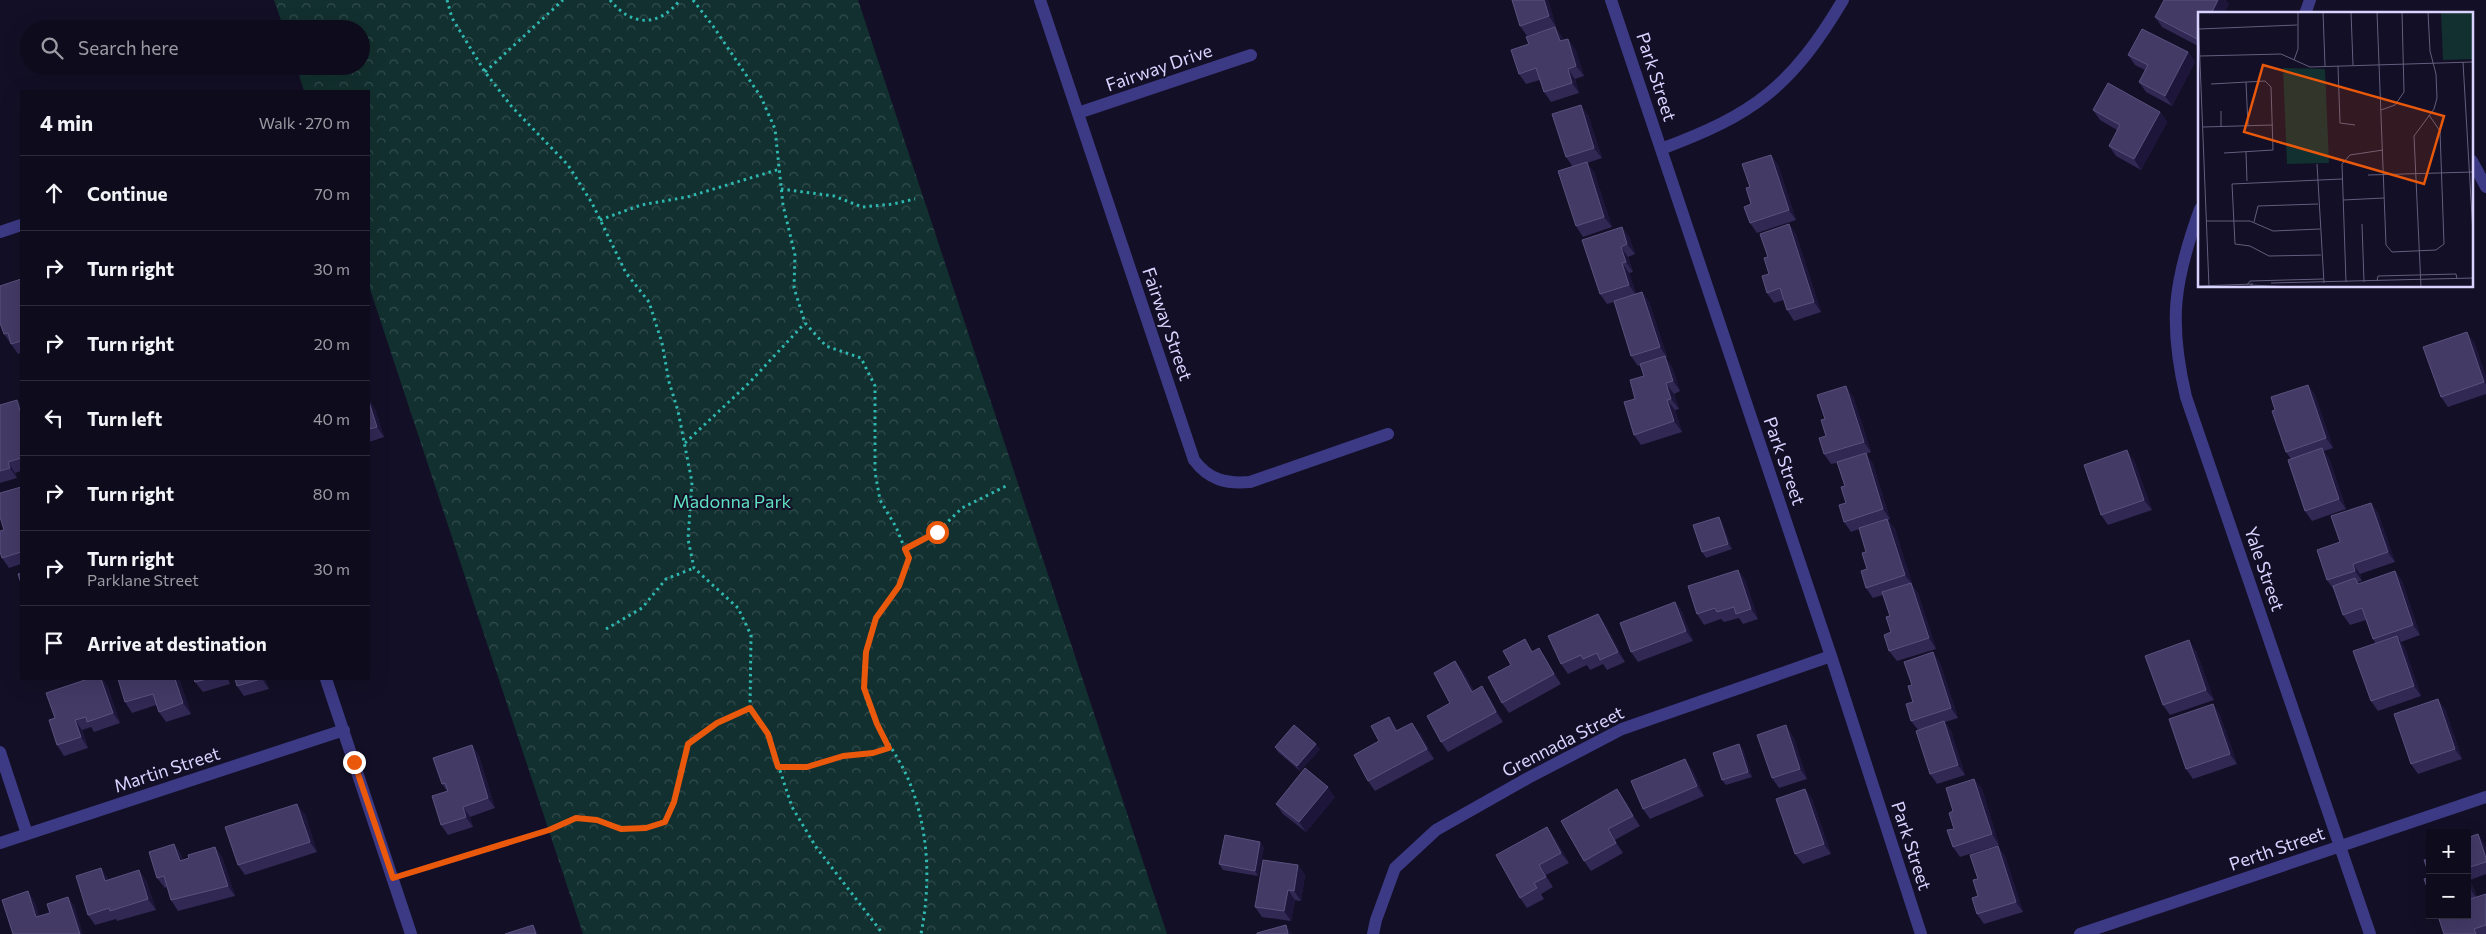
<!DOCTYPE html>
<meta charset="utf-8">
<style>
body{margin:0;font-family:Commissioner,sans-serif;background:#171425;color:#f1f3f6}
.controls{position:absolute;right:15px;bottom:15px;display:grid;overflow:hidden;border-radius:0px;box-shadow:0 5px 20px #0002}
.controls button{width:45px;height:45px;display:grid;place-items:center;padding:0;border:0;border-bottom:1px solid #2e2b3b;background:#0e0b1c;color:#f1f3f6;font:25px sans-serif}
.stop{position:absolute;width:15px;height:15px;margin:-11px;border:4px solid #ea580c;border-radius:50%;background:#fff}
.stop.end{background:#ea580c;border-color:#fff;box-shadow:0 1px 5px #0008}
.list{margin:0;padding:0;list-style:none}
h2{display:flex;justify-content:space-between;align-items:center;height:65px;margin:0;padding:0 20px;font-size:21px}
h2 small{font-size:16px;font-weight:400;color:#9b9ba3}
.list li{display:grid;grid-template-columns:32px 1fr auto;gap:15px;align-items:center;box-sizing:border-box;height:75px;padding:0 20px;border-top:1px solid #2e2b3b}
.list b{display:block;font-size:19px;white-space:nowrap}
.list p{margin:0;font-size:16px;white-space:nowrap;color:#9b9ba3}
.list em{font-size:16px;font-style:normal;color:#9b9ba3}
.icon{flex:none;width:28px;height:28px;fill:none;stroke:currentColor;stroke-width:2;stroke-linecap:round;stroke-linejoin:round}
.map{position:relative;flex:none;width:2486px;height:934px;overflow:hidden}
.search{position:absolute;background:#0e0b1c;box-shadow:0 5px 20px #0002;left:20px;top:20px;width:350px;height:55px;display:flex;align-items:center;gap:12px;box-sizing:border-box;padding:0 18px;border-radius:28px;color:#9b9ba3;font-size:19px}
.panel{position:absolute;background:#0e0b1c;box-shadow:0 5px 20px #0002;left:20px;top:90px;width:350px;height:590px;border-radius:0px}
.map>svg:first-child{display:block}
</style>
<div class="map">
<svg width="2486" height="934" viewBox="0 0 2486 934">
<defs>
<pattern id="forest-crowns" width="20" height="18" patternUnits="userSpaceOnUse" patternTransform="scale(1.25)"><rect width="20" height="18" fill="#12302f"/><path d="M2 6a3 3 0 1 1 6 0M12 15a3 3 0 1 1 6 0" fill="none" stroke="#344d4e"/></pattern>
</defs>
<rect width="100%" height="100%" fill="#130f26"/>
<path fill="url(#forest-crowns)" d="M274 0H858L1167 934H583L369 286V91H304L296 66H361V29H284Z"/>
<g fill="none" stroke-linecap="round" stroke-linejoin="round">
<path stroke="#2fb8b0" stroke-width="3" stroke-dasharray="2.5 4" stroke-linecap="butt" d="M447 0 452 18 485 72 512 107 568 165 592 203 626 273 649 302 662 343 669 382 678 411 692 482 688 539 694 568 738 608 751 635 750 708 768 734 792 807 816 847 883 934
M610 0C631 26 658 28 680 0
M693 0 713 26 761 97 775 129 783 205 795 255 794 288 805 323 826 346 861 358 875 386V472L880 500 896 527 909 559C906 568 903 579 898 587 892 598 881 607 876 618 868 633 861 672 864 689 870 723 896 749 909 781 929 830 931 883 921 934
M485 72 563 0
M781 189 834 196 862 207 893 204 915 199
M600 220 641 205 687 197 780 169
M685 443 749 383 805 323
M905 549 937 532 962 508 1006 486
M606 629 642 608 666 579 694 568
M779 767H807L843 756 873 753 889 748
M410 872 549 830 576 818 597 820 621 829 646 828 665 822 674 802 688 744 717 723 750 708"/>
<path stroke="#3d3a85" stroke-width="12" d="M1040 0 1194 460C1209 480 1226 484 1250 482L1388 434
M1611 0 1831 656 1921 934
M2305 14 2310 0
M1078 113 1251 55
M1661 149C1754 115 1792 86 1843 0
M2472 161 2486 187
M2200 209C2174 281 2168 321 2186 397L2370 934
M0 232 21 225
M326 679 411 934
M0 752 27 834
M0 843 344 730
M1373 934 1376 920 1395 868 1436 830 1528 778 1622 729 1831 656
M2080 934 2486 797"/>
</g>
<path fill="#312854" d="M1548 0 1556 27 1527 36 1520 26Z
M2229 4 2223 14H2200V47L2162 27 2155 17Z
M1555 27 1562 37 1563 40 1568 39 1575 49 1584 76 1575 79 1579 93 1551 102 1544 92 1540 80 1526 84 1519 74 1529 44Z
M2188 52 2195 62 2172 106 2146 92 2139 82 2145 70 2135 65 2128 55Z
M2093 110 2160 112 2167 122 2141 170 2116 156 2109 146 2117 130 2100 120Z
M1588 115 1602 158 1587 163 1594 172 1612 227 1583 237 1576 226 1573 167 1566 157Z
M1771 155 1778 165 1796 220 1757 233 1750 223 1751 204 1750 187Z
M1789 224 1796 234 1821 312 1794 321 1787 310 1784 300 1774 303 1767 293 1769 274 1768 257Z
M1622 227 1629 237 1635 254 1628 257 1633 272 1629 273 1636 294 1642 292 1649 302 1667 357H1665L1672 367 1680 391 1674 394 1679 409 1675 410 1682 432 1641 445 1634 435 1635 399 1644 376 1641 365 1638 366 1631 356 1614 302 1607 304 1600 294Z
M21 279V353L18 354 4 334Z
M2474 342 2486 377V394L2448 407 2441 397Z
M2308 385 2315 395 2333 448 2324 451 2329 458 2346 509 2312 521 2305 511 2291 459 2286 452Z
M1853 396 1871 452 1866 454 1873 464 1890 519 1888 520 1895 529 1912 585 1918 593 1936 649 1897 661 1889 651 1891 632 1890 616 1883 595 1873 598 1866 588 1867 569 1866 552 1859 529 1851 532 1844 522 1846 503 1845 486 1837 463 1831 464 1824 454 1826 436 1825 419Z
M369 400 375 409 384 437 369 442Z
M0 405H21V471L15 473 17 478 0 483Z
M2134 460 2152 510 2108 525 2101 515Z
M21 487V564L9 568 2 558 4 530Z
M2371 503 2378 513 2395 562 2360 574 2362 581 2358 582 2359 584 2395 571 2402 581 2420 635 2401 642 2404 646 2421 696 2378 711 2371 701 2376 644 2373 639 2366 620 2350 625 2343 615 2334 590 2327 580 2340 542Z
M1719 517 1722 522 1732 549 1706 558 1702 552Z
M1738 570 1745 580 1758 619 1743 624 1739 618 1724 622 1721 619 1704 625 1697 614Z
M1675 602 1682 612 1693 641 1638 662 1631 652Z
M1598 614 1605 624 1625 662 1607 670 1603 664 1590 670 1587 665 1568 674 1561 664Z
M1539 648 1546 659 1561 684 1509 713 1502 703 1533 652Z
M2196 651 2214 700 2170 715 2163 705Z
M1933 652 1940 663 1958 718 1945 722 1951 731 1965 775 1937 784 1930 774 1918 730 1911 721 1913 702 1912 685Z
M1455 661 1463 671 1474 691 1489 697 1503 722 1448 752 1441 742 1450 703Z
M179 679 191 714 166 722 159 712 156 705 132 713 125 702Z
M194 679H228L230 684 203 692 195 682Z
M235 679H265L269 689 244 696 237 686Z
M107 685 120 723 94 732 91 727 82 730 88 748 64 756 57 745 55 718Z
M2213 704 2220 715 2237 764 2193 779 2186 769Z
M2445 709 2462 759 2418 774 2411 764Z
M1396 727 1398 731 1420 733 1434 759 1375 791 1368 781 1379 741Z
M1793 736 1807 779 1779 788 1772 778Z
M1739 744 1743 750 1752 777 1726 785 1722 780Z
M472 745 479 756 495 808 470 817 473 827 448 835 441 825 447 791 442 784Z
M1275 747 1320 749 1300 771 1278 752Z
M1685 759 1692 769 1704 796 1650 819 1643 809Z
M1974 779 1982 789 1999 845 1960 857 1953 847 1954 829 1953 811Z
M1617 789 1624 799 1640 826 1615 840 1623 853 1591 871 1584 861Z
M1805 789 1812 799 1831 854 1803 864 1795 854Z
M1335 797 1306 832 1283 814 1276 804Z
M305 814 317 852 245 875 238 865Z
M1547 827 1554 837 1569 863 1546 875 1553 887 1541 894 1544 899 1527 908 1520 898Z
M2478 834 2486 847V874L2470 880 2477 897 2486 894V934H2444L2442 918 2467 915V838Z
M174 844 181 854 183 860 215 847 222 857 235 896 178 911 171 900 167 887 165 888 157 878Z
M1998 846 2005 856 2023 912 1984 924 1977 914 1978 896V879Z
M1264 847 1258 876 1223 870 1219 864Z
M1298 865 1305 875 1301 901 1295 900 1291 921 1262 917 1255 907Z
M101 868 108 880H146L156 910 117 921 116 919 95 925 88 915Z"/>
<path fill="#1d163a" d="M1544 0H1548L1556 27 1549 16Z
M2218 0H2226L2229 4 2223 14H2211Z
M1555 27 1562 37 1567 51 1560 41Z
M2200 34V44L2197 39Z
M1568 39 1575 49 1584 76 1576 66Z
M2188 52 2195 62 2172 106 2165 96Z
M1568 69 1575 79 1579 93 1572 83Z
M1581 105 1588 115 1602 158 1594 148Z
M2160 112 2167 122 2141 170 2134 159Z
M1771 155 1778 165 1796 220 1789 210Z
M1587 162 1594 172 1612 227 1604 217Z
M1789 224 1796 234 1821 312 1814 302Z
M1622 227 1629 237 1635 254 1627 244Z
M1621 247 1628 257 1633 272 1626 262Z
M1622 263 1629 273 1636 295 1629 285Z
M1642 292 1649 302 1667 357 1660 347Z
M2467 332 2474 342 2486 377V384L2484 382Z
M1665 356 1672 367 1680 391 1673 381Z
M1666 383 1674 394 1679 409 1671 399Z
M2308 385 2315 395 2333 448 2326 438Z
M1846 386 1853 396 1871 452 1864 442Z
M17 400 21 405V414Z
M369 400 375 409 384 437 377 427Z
M1667 400 1675 410 1682 432 1674 421Z
M2322 448 2329 458 2346 509 2339 499Z
M2127 450 2134 460 2152 510 2144 500Z
M1866 453 1873 464 1890 519 1883 509Z
M8 462 15 473 17 478 10 468Z
M2371 503 2378 513 2395 562 2388 552Z
M1719 517 1722 522 1732 549 1728 544Z
M1887 519 1895 529 1913 585 1905 575Z
M2353 564 2360 574 2362 581 2355 571Z
M1738 570 1745 580 1758 619 1751 609Z
M2395 571 2402 581 2420 635 2413 625Z
M1911 583 1918 593 1936 649 1929 638Z
M1675 602 1682 612 1693 641 1686 631Z
M1598 614 1605 624 1625 662 1618 652Z
M2397 636 2404 646 2421 696 2414 686Z
M2189 640 2196 651 2214 700 2206 690Z
M1539 648 1546 659 1561 684 1554 674Z
M1933 652 1940 663 1958 718 1951 708Z
M1455 661 1463 671 1480 702 1472 692Z
M101 679H103L107 685 120 723 113 713Z
M175 679H179L191 714 183 703Z
M262 679H265L269 689Z
M1482 686 1489 697 1503 722 1496 712Z
M2438 699 2445 709 2462 759 2455 749Z
M2213 704 2220 715 2237 764 2230 754Z
M1389 717 1396 727 1404 742 1396 731Z
M75 720 82 730 88 748 81 737Z
M1944 721 1951 731 1965 775 1958 765Z
M1412 723 1420 733 1434 759 1427 749Z
M1786 725 1793 736 1807 779 1800 769Z
M1316 744 1320 749 1300 771 1297 766Z
M1739 744 1743 750 1752 777 1748 772Z
M472 745 479 756 495 808 488 798Z
M1685 759 1692 769 1704 796 1697 786Z
M1974 779 1982 789 1999 845 1992 834Z
M1328 787 1335 797 1306 832 1299 822Z
M1617 789 1624 799 1640 826 1633 816Z
M1805 789 1812 799 1831 854 1824 844Z
M297 804 305 814 317 852 310 842Z
M463 807 470 817 473 827 466 817Z
M1547 827 1554 837 1569 863 1561 853Z
M1608 829 1615 840 1623 853 1616 843Z
M2478 834 2485 845 2486 847V858Z
M1260 842 1264 847 1258 876 1255 871Z
M174 844 181 854 187 871 180 861Z
M1998 846 2005 856 2023 912 2016 902Z
M215 847 222 857 235 896 228 886Z
M1298 865 1305 875 1301 901 1294 891Z
M1539 865 1546 875 1553 887 1546 877Z
M101 868 108 878 112 891 105 881Z
M139 870 146 880 156 910 148 899Z
M2467 875 2470 880 2478 901 2471 890 2467 881Z
M1288 890 1295 900 1291 921 1284 911Z
M28 891 35 902 43 927 36 917Z
M68 897 75 907 83 934H80Z
M533 925 539 934H536Z
M1286 925 1292 934H1288Z"/>
<path fill="#433a66" stroke="#5a527e" d="M1512 0H1544L1549 16 1520 26Z
M2164 0H2218L2211 14H2200V34L2197 39 2155 17Z
M1555 27 1560 41 1568 39 1576 66 1568 69 1572 83 1544 92 1536 68 1519 74 1511 50 1529 44 1526 37Z
M2142 29 2188 52 2165 96 2139 82 2148 65 2128 55Z
M2108 83 2160 112 2134 159 2109 146 2120 125 2093 110Z
M1581 105 1594 148 1566 157 1552 114Z
M1771 155 1789 210 1750 223 1744 207 1751 204 1746 188 1750 187 1742 164Z
M1587 162 1604 217 1576 226 1558 171Z
M1789 224 1814 302 1787 310 1780 288 1767 293 1762 276 1769 274 1764 258 1768 257 1760 234Z
M1622 227 1627 244 1621 247 1626 262 1622 263 1629 285 1600 294 1582 240Z
M21 279V341L11 344 8 333 4 334 0 323V286Z
M1642 292 1660 347 1631 356 1614 301Z
M2467 332 2484 382 2441 397 2423 347Z
M1665 356 1673 381 1666 383 1671 399 1667 400 1674 421 1634 435 1624 402 1635 399 1630 380 1644 376 1640 364Z
M2308 385 2326 438 2286 452 2272 411 2275 410 2271 397Z
M1846 386 1864 442 1824 454 1819 438 1826 436 1821 420 1825 419 1817 395Z
M17 400 21 414V458L8 462 10 468 0 471V405Z
M369 402 377 427 369 429Z
M2322 448 2339 499 2305 511 2288 460Z
M2127 450 2144 500 2101 515 2084 465Z
M1866 453 1883 509 1844 522 1839 505 1846 503 1841 487 1845 486 1837 462Z
M21 487V552L2 558 0 552V531L4 530 0 517V493Z
M2371 503 2388 552 2353 564 2355 571 2327 580 2317 550 2340 542 2331 516Z
M1719 517 1728 544 1702 552 1693 525Z
M1887 519 1905 575 1866 588 1861 571 1867 569 1862 553 1866 552 1859 528Z
M1738 570 1751 609 1736 614 1734 607 1717 612 1715 608 1697 614 1688 586Z
M2395 571 2413 625 2373 639 2362 608 2343 615 2333 586 2355 578 2358 584Z
M21 573V583L18 574Z
M1911 583 1929 638 1889 651 1884 635 1891 632 1886 617 1890 616 1882 592Z
M1675 602 1686 631 1631 652 1620 623Z
M1598 614 1618 652 1600 660 1597 653 1583 659 1581 655 1561 664 1548 636Z
M2397 636 2414 686 2371 701 2353 651Z
M1525 639 1532 652 1539 648 1554 674 1502 703 1488 677 1511 665 1503 651Z
M2189 640 2206 690 2163 705 2145 656Z
M1933 652 1951 708 1911 721 1906 704 1913 702 1908 686 1912 685 1904 662Z
M1455 661 1472 692 1482 686 1496 712 1441 742 1427 716 1450 703 1434 673Z
M88 679H101L113 713 87 722 86 717 75 720 81 737 57 745 49 720 55 718 46 693Z
M118 679H175L183 703 159 712 153 694 125 702Z
M194 679H207L195 682Z
M235 679H261L237 686Z
M2438 699 2455 749 2411 764 2394 714Z
M2213 704 2230 754 2186 769 2169 719Z
M1389 717 1396 731 1412 723 1427 749 1368 781 1354 755 1379 741 1371 726Z
M1944 721 1958 765 1930 774 1916 731Z
M1294 725 1316 744 1297 766 1275 747Z
M1786 725 1800 769 1772 778 1757 735Z
M1739 744 1748 772 1722 780 1713 753Z
M472 745 488 798 463 807 466 817 441 825 432 796 448 791 445 783 442 784 433 758Z
M1685 759 1697 786 1643 809 1631 781Z
M1305 768 1328 787 1299 822 1276 804Z
M1974 779 1992 834 1953 847 1947 830 1954 829 1949 813 1953 811 1946 788Z
M1617 789 1633 816 1608 829 1616 843 1584 861 1561 821Z
M1805 789 1824 844 1795 854 1776 799Z
M297 804 310 842 238 865 225 827Z
M1547 827 1561 853 1539 865 1546 877 1534 883 1537 888 1520 898 1496 855Z
M2478 834 2486 858V862L2467 868V838Z
M1225 835 1260 842 1255 871 1219 864Z
M174 844 180 861 189 858 188 855 215 847 228 886 171 900 164 876 157 878 149 852Z
M1998 846 2016 902 1977 914 1972 898 1978 896 1973 880 1978 879 1970 855Z
M2430 859V895L2424 879 2430 877 2424 860Z
M1263 860 1298 865 1294 891 1288 890 1284 911 1255 907Z
M101 868 105 881 139 870 148 899 110 911 109 908 88 915 76 876Z
M2467 881 2471 890 2467 892Z
M28 891 36 917 50 913 47 904 68 897 80 934H13L2 900Z
M2486 894V925L2474 929 2476 934H2444L2439 919 2442 918 2441 915H2467V900Z
M533 925 536 934H505Z
M1286 925 1288 934H1257V933Z"/>
<g fill="none" stroke-linecap="round" stroke-linejoin="round">
<path stroke="#ea580c" stroke-width="6" d="M354 762 393 878 549 830 576 818 597 820 621 829 646 828 665 822 674 802 688 744 717 723 750 708 768 734 778 767H807L843 756 873 753 889 748 877 724 864 688 866 652 876 618 899 586 909 558 905 549 937 532"/>
</g>
<g text-anchor="middle" stroke-width="4" stroke-linejoin="round" paint-order="stroke">
<g font-size="18" fill="#d9d4ff" stroke="#130f26">
<text transform="translate(1159 68) rotate(-19)" y="6">Fairway Drive</text>
<text transform="translate(1656 77) rotate(72)" y="6">Park Street</text>
<text transform="translate(1167 324) rotate(71)" y="6">Fairway Street</text>
<text transform="translate(1784 461) rotate(71)" y="6">Park Street</text>
<text transform="translate(2264 569) rotate(71)" y="6">Yale Street</text>
<text transform="translate(1563 742) rotate(-27)" y="6">Grennada Street</text>
<text transform="translate(167 770) rotate(-18)" y="6">Martin Street</text>
<text transform="translate(1911 846) rotate(72)" y="6">Park Street</text>
<text transform="translate(2277 849) rotate(-19)" y="6">Perth Street</text>
</g>
<g font-size="18" fill="#5fe0c0" stroke="#130f26">
<text x="732" y="508">Madonna Park</text>
</g>
</g>
<g transform="translate(2198 12)">
<rect width="275" height="275" fill="#130f26"/>
<path d="M85 56 127 57 131 151 89 152Z" fill="#12302f"/>
<path d="M243 0H275V47L245 48Z" fill="#12302f"/>
<path fill="none" stroke="#625e7d" stroke-width="1" d="M0 0 11 275M125 0 127 54M153 0 155 53M179 0 188 233 194 240 238 238 246 232 242 119 231 103M1 17 99 13M2 44 83 42 112 55 275 50M96 48 100 37V0M265 50 275 222M140 54 142 111 157 113M48 70 50 114M13 72 67 69 73 75 75 138 26 141M183 98 197 93 206 80 204 0M23 99V115M5 115 75 113M48 140 49 169M119 152 126 271M170 163 275 160M145 188 186 186M8 209H52L75 219 122 217M56 210 60 194 120 192M164 212 166 270M123 243 71 244 52 234 37 232 34 172 144 167M179 269 180 264 258 262 259 267M148 270 144 152 152 143 185 138M73 271 275 266M49 273 52 269 125 267M52 273 95 275M0 274 55 272M223 275 216 124 236 97 239 86 238 62 232 39 230 0"/>
<path fill="#e8590c" fill-opacity="0.15" stroke="#e8590c" stroke-width="2.5" d="M65 53 246 104 226 172 46 120Z"/>
<rect width="275" height="275" fill="none" stroke="#d9d4ff" stroke-width="2.5"/>
</g>
</svg>
<div class="controls">
<button>+</button>
<button>−</button>
</div>
<div class="stop" style="left:937px;top:532px"></div>
<div class="stop end" style="left:354px;top:762px"></div>
<div class="search"><svg class="icon" aria-label="search" viewBox="0 0 24 24"><circle cx="10" cy="10" r="6"/><path d="M15 15l6 6"/></svg>Search here</div>
<section class="panel">
<h2>4 min<small>Walk · 270 m</small></h2>
<ul class="list">
<li><svg class="icon" aria-label="ahead" viewBox="0 0 24 24"><path d="M12 20V5M6 11l6-6 6 6"/></svg><div><b>Continue</b></div><em>70 m</em></li>
<li><svg class="icon" aria-label="right" viewBox="0 0 24 24"><path d="M7 20v-9h11M14 6l5 5-5 5"/></svg><div><b>Turn right</b></div><em>30 m</em></li>
<li><svg class="icon" aria-label="right" viewBox="0 0 24 24"><path d="M7 20v-9h11M14 6l5 5-5 5"/></svg><div><b>Turn right</b></div><em>20 m</em></li>
<li><svg class="icon" aria-label="left" viewBox="0 0 24 24"><path d="M17 20v-9H6M10 6l-5 5 5 5"/></svg><div><b>Turn left</b></div><em>40 m</em></li>
<li><svg class="icon" aria-label="right" viewBox="0 0 24 24"><path d="M7 20v-9h11M14 6l5 5-5 5"/></svg><div><b>Turn right</b></div><em>80 m</em></li>
<li><svg class="icon" aria-label="right" viewBox="0 0 24 24"><path d="M7 20v-9h11M14 6l5 5-5 5"/></svg><div><b>Turn right</b><p>Parklane Street</p></div><em>30 m</em></li>
<li><svg class="icon" aria-label="arrive" viewBox="0 0 24 24"><path d="M6 21V4h12l-3 4 3 4H6"/></svg><div><b>Arrive at destination</b></div></li>
</ul>
</section>
</div>
